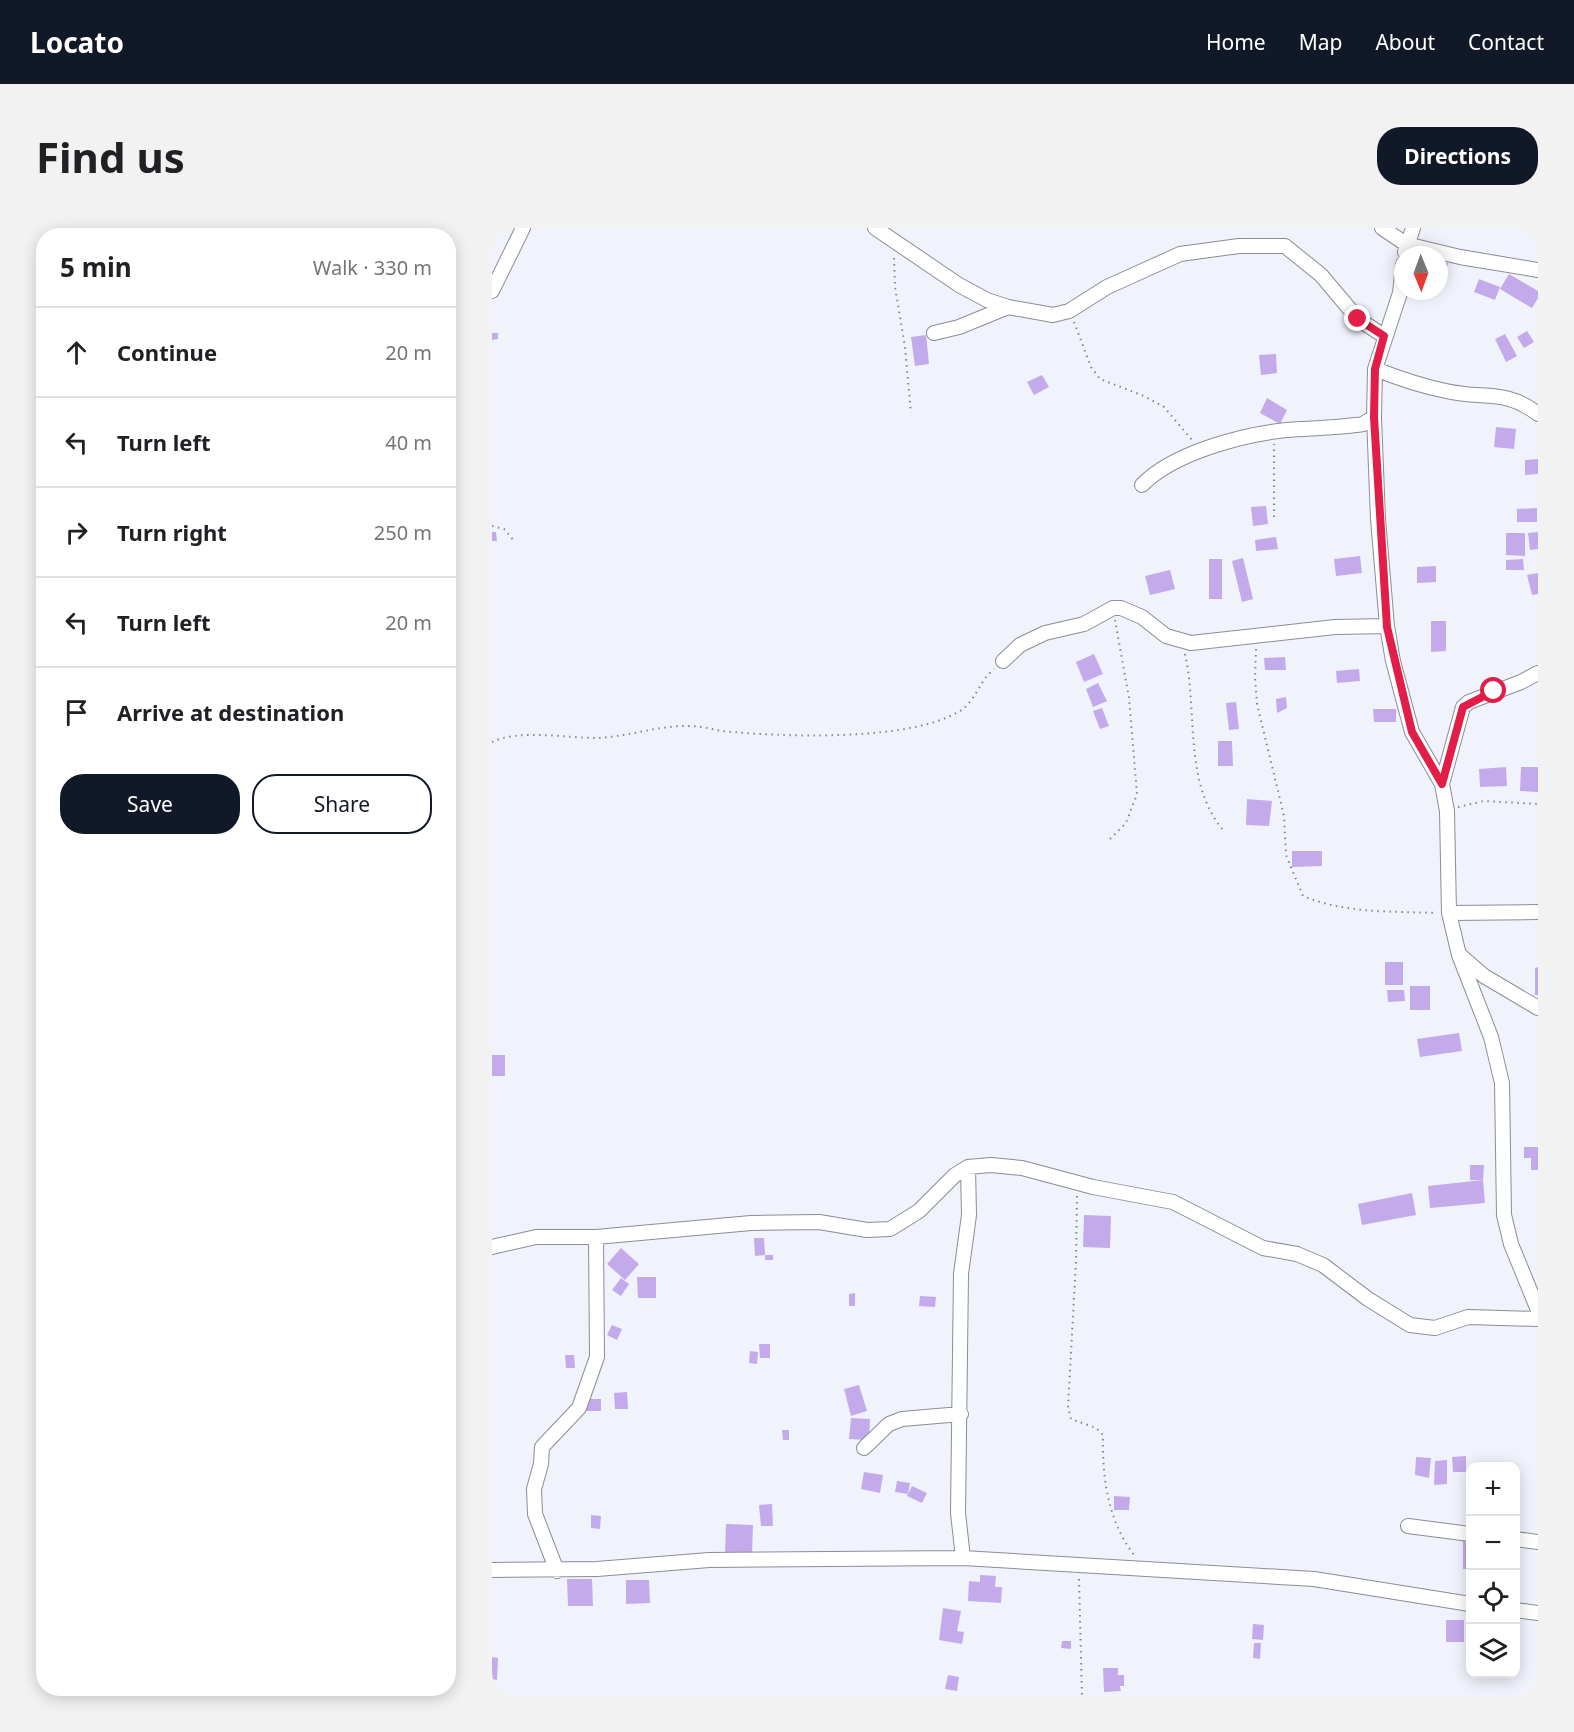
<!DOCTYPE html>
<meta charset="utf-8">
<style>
body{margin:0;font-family:"Noto Sans",sans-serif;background:#f2f2f2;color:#202124}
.controls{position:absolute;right:18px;bottom:18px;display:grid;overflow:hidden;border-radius:12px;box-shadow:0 3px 15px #0003}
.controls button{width:54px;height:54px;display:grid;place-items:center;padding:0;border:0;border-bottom:2px solid #e0e0e0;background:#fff;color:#202124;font:30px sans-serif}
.compass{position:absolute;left:902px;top:18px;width:54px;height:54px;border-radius:50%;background:#fff;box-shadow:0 3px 15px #0003;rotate:179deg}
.stop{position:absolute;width:18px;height:18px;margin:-14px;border:4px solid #e11d48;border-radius:50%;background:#fff}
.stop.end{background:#e11d48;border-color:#fff;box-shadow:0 2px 6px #0008}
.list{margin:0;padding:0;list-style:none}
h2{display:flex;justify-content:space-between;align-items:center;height:78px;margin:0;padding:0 24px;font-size:26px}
h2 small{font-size:20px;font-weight:400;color:#757577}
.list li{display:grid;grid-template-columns:39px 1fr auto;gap:18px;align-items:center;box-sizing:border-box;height:90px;padding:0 24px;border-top:2px solid #e0e0e0}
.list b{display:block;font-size:22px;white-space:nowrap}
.list em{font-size:20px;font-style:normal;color:#757577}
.actions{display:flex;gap:12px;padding:18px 24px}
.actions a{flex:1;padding:14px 0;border:2px solid #111827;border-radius:24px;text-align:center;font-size:21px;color:#111827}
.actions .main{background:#111827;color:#fff}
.icon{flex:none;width:33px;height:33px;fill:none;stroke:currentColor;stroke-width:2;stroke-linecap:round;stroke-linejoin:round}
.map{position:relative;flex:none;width:1046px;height:1468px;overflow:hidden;border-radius:24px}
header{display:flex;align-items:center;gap:36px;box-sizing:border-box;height:84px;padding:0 30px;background:#111827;color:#fff}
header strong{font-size:28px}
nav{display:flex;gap:33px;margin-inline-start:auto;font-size:21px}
.intro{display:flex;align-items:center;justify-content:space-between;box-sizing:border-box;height:144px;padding:0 36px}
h1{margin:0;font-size:42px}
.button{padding:15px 27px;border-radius:24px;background:#111827;color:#fff;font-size:21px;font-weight:700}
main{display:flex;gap:36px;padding:0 36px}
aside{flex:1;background:#fff;border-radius:24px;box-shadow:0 3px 15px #0003}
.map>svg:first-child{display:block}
</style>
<header>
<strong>Locato</strong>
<nav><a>Home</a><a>Map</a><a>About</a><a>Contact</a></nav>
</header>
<div class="intro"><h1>Find us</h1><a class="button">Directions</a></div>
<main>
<aside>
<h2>5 min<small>Walk · 330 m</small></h2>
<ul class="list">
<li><svg class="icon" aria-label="ahead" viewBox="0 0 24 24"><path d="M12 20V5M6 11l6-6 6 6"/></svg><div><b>Continue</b></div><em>20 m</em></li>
<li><svg class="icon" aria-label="left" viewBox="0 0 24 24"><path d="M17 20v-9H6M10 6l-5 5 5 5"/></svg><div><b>Turn left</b></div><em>40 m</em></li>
<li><svg class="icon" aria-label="right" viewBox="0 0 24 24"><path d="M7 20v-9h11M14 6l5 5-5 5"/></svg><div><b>Turn right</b></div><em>250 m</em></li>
<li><svg class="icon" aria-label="left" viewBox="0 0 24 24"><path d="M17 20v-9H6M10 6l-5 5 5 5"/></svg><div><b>Turn left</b></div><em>20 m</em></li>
<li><svg class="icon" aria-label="arrive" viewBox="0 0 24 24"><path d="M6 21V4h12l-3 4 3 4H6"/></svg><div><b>Arrive at destination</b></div></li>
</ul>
<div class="actions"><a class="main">Save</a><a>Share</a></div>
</aside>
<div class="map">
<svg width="1046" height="1468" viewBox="0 0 1046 1468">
<rect width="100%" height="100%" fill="#f0f3fb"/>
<path fill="#c3aaeb" d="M947 33 956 35 953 48 947 47Z
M1017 46 1046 63V70L1040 80 1008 61Z
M987 51 1008 59 1003 72 982 64Z
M1035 103 1042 114 1032 120 1025 109Z
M0 105H6V111L0 112Z
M1013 106 1025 128 1014 134 1003 111Z
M434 107 437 136 423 138 419 109Z
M784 126 785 145 769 147 767 127Z
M550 147 557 159 542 167 535 154Z
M775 170 795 182 788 196 768 185Z
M1004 199 1024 201 1022 221 1002 219Z
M1046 231V246L1033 247V232Z
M774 278 776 296 761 298 759 279Z
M1045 280V294H1025V281Z
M0 304H4L5 313H0Z
M1046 304V321L1038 322 1036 305Z
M1014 305H1033V328L1014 327Z
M784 309 786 321 764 323 763 312Z
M868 328 870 345 844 348 842 331Z
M751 330 761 371 750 374 740 333Z
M717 331H730V371H717Z
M1031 331 1032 342H1014V332Z
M944 338V354L925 355V339Z
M678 342 683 361 658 367 653 348Z
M1046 345V366L1040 367 1035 347Z
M939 393H954V423L939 424Z
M602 426 611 446 592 454 584 434Z
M793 429 794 442H773L772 430Z
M867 441 868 453 845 455 844 443Z
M606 455 615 473 601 479 594 461Z
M794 469 795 480 785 485 784 471Z
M744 474 747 501 737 502 734 475Z
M610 480 617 498 608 501 601 483Z
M881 481H904V494H882Z
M726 513H740L741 538H726Z
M1014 539 1015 558 988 559 987 541Z
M1029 539H1046V564L1028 563Z
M755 571 780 573 777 598 754 597Z
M800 623H830V638L800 639Z
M893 734H911V757H893Z
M1046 739V767H1043V740Z
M918 758H938V782H918Z
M895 762H912L913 773 896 774Z
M967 805 970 823 928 829 925 811Z
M0 827H13V848H0Z
M1032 919H1046V942H1039V930H1032Z
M978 937H992L991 952H978Z
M991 952 993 975 938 980 936 958Z
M920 965 924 987 870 997 866 976Z
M592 987 619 988 618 1020 591 1019Z
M262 1010H272L273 1027 263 1028Z
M129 1020 147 1036 133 1052 115 1036Z
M273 1027H281V1032H273Z
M145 1049H164V1070H146Z
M129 1050 137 1056 129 1068 120 1062Z
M363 1065V1078H357V1066Z
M428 1068 444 1069 443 1079 427 1078Z
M120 1097 130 1101 125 1112 115 1107Z
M267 1116H278V1130H268Z
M258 1123 266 1124 265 1136 257 1135Z
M73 1127H82L83 1140H74Z
M367 1157 375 1183 359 1188 352 1161Z
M135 1164 136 1181H123L122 1165Z
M94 1171H109V1183H94Z
M359 1190 378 1191 377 1212 357 1211Z
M290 1202H297V1212H291Z
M974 1228V1244H961L960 1229Z
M924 1229 939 1230 937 1250 923 1247Z
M955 1232V1256L942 1257 943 1233Z
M372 1244 391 1247 388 1265 369 1261Z
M405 1253 418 1255 416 1266 403 1264Z
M420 1258 435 1265 430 1275 415 1268Z
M622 1268 638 1269 637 1282H622Z
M280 1276 281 1298H269L267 1277Z
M99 1287 109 1288 108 1301 99 1300Z
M234 1296 261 1297 260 1327 233 1326Z
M971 1312H978V1341H971Z
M488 1347 504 1348 503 1359H510L509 1375 476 1373 477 1353 488 1354Z
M75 1351H100L101 1378H76Z
M134 1352H157L158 1375 134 1376Z
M451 1380 469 1383 465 1403 472 1404 470 1416 447 1412Z
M954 1392H972V1414H954Z
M761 1396 772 1397 771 1412 760 1411Z
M570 1413H579V1421L569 1420Z
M762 1415H769L768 1431 761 1430Z
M0 1429 6 1430 5 1452 0 1451Z
M611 1440H626V1447H632V1458H628L629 1463 612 1464Z
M456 1447 467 1449 465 1463 453 1461Z"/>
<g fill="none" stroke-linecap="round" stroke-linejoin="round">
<defs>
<path id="minor" d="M383 0 467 57 495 72 516 79 561 87 577 83 615 59 688 26 747 18H793L829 47 866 91 892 108
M890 0 914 16 968 29 1046 42
M913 24 921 0
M0 63 31 0
M442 105 467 99 516 79
M883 141C906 150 929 158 954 163 993 172 1012 160 1046 186
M882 189 886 291 895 398 901 433 920 504 950 556 955 583 957 685 967 727 999 809 1010 855 1012 987 1019 1016 1046 1082
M650 257C681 225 749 207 794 202 820 200 846 200 871 196L882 189 883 141 908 65 911 36
M511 433 528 417 553 405 592 396 621 380H629L650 389 674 408 699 415 843 399 895 398
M950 556 971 479 977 474 1029 454 1046 445
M957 685 1046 684
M969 728 992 748 1046 780
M0 1019 44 1009H104L259 995 327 994 375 1002 398 1001 427 983 463 947 476 939 499 937 530 940 601 959 681 974 771 1020 805 1026 831 1037 876 1071 918 1097 943 1100 976 1089 1046 1091
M372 1220 397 1196 410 1191 469 1186
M916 1298 978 1306
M1023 1311 1046 1314
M471 1330 466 1285 469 1046 477 987 476 939
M0 1342 105 1341 217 1332 471 1330 822 1351 978 1376
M65 1343 43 1286 42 1261 49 1236 50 1219 87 1180 105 1129 104 1009
M1023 1382 1046 1385"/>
</defs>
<use href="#minor" stroke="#8b8d95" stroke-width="16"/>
<path stroke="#84868b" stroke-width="2" stroke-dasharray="1.5 4.5" stroke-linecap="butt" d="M402 30 403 59 413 119 419 185
M582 94 599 139 608 151 652 168 672 179 700 212
M782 289V216
M0 298 12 301 23 314
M764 421 763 450 765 476 792 588 794 627 811 668C855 686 899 683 945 685
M693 426C706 483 691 554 731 602
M0 514C26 501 74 510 104 510 136 509 167 497 198 498 209 498 219 501 230 503 289 509 417 514 468 483 484 473 487 453 502 441
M966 579 992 573 1046 576
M618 611 634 595 645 566 637 470 623 392
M585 968 584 1033 576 1179 579 1191 604 1200 611 1207C610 1250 616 1293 642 1327
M587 1351 590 1468"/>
<use href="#minor" stroke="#fff" stroke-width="14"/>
</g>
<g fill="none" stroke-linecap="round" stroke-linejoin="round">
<path stroke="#e11d48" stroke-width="8" d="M866 91 892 108 883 141 882 189 895 399 920 504 950 556 971 479 1002 463"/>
</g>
</svg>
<div class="controls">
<button>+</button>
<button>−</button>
<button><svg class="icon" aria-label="locate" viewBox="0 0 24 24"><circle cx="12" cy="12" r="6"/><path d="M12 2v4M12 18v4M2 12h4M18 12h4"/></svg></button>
<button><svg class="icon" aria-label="layers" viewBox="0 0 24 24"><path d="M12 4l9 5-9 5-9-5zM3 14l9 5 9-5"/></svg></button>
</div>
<svg class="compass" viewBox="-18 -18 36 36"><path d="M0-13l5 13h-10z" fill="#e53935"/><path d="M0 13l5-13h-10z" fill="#757577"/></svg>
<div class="stop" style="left:1002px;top:463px"></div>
<div class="stop end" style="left:866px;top:91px"></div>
</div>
</main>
